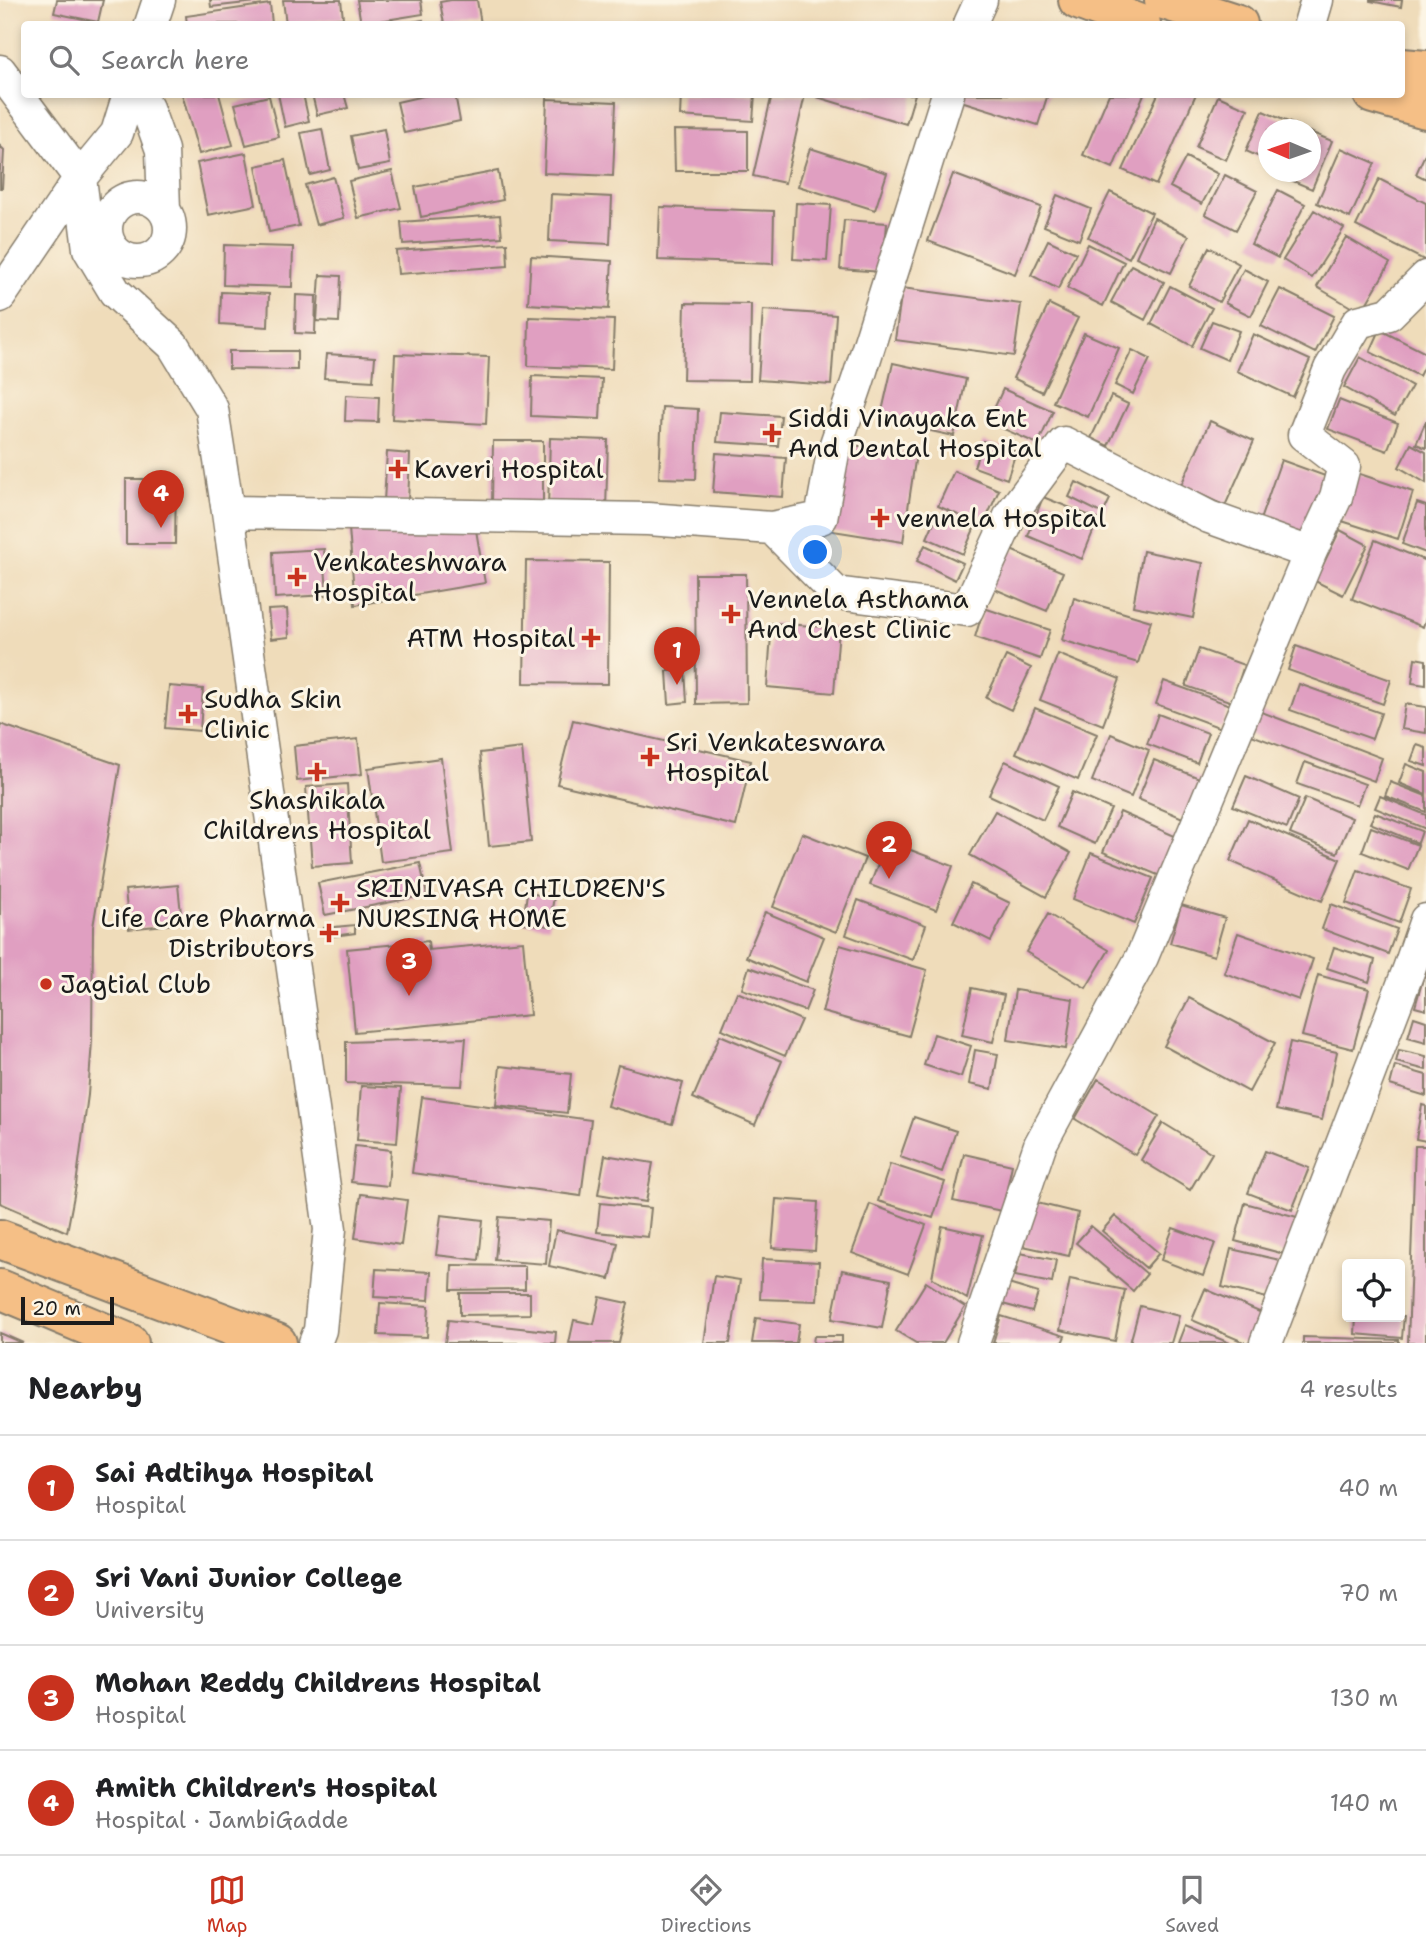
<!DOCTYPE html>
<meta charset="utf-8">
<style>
body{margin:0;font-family:"Shantell Sans",sans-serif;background:#f6f6f6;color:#202124}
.controls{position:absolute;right:21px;bottom:21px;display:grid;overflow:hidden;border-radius:7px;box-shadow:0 4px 10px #0003}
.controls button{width:63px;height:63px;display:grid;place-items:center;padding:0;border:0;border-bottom:2px solid #e0e0e0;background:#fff;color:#202124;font:35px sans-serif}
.compass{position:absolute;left:1258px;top:119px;width:63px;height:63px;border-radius:50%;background:#fff;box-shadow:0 4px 10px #0003;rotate:272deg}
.scale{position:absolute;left:21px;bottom:18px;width:93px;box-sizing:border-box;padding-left:7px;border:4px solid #1c1c1c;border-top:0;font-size:19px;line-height:24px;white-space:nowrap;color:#1c1c1c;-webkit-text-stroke:5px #fcf5e5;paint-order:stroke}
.you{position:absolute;left:816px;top:553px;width:24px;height:24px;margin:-18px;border:5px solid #fff;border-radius:50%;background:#1a73e8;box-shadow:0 0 0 10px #1a73e833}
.badge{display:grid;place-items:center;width:46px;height:46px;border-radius:50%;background:#c8321e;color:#fff;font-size:23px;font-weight:700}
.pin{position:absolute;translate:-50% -58px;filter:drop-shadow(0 2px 4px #0008)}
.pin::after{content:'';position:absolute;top:37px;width:24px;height:21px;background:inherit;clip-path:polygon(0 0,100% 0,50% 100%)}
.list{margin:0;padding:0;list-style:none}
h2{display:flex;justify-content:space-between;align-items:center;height:91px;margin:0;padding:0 28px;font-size:30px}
h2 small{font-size:23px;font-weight:400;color:#757577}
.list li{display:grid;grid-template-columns:46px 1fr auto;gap:21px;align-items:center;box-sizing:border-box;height:105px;padding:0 28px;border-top:2px solid #e0e0e0}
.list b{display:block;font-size:26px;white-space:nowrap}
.list p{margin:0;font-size:23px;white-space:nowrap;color:#757577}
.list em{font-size:23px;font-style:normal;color:#757577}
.icon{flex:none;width:38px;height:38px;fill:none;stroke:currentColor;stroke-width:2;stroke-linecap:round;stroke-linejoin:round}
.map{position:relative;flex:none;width:1426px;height:1343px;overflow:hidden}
.search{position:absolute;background:#fff;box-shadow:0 4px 10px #0003;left:21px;right:21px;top:21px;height:77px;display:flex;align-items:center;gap:18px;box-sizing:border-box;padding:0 24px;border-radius:7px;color:#757577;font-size:26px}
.sheet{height:511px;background:#fff}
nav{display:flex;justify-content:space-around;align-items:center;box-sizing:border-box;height:98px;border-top:2px solid #e0e0e0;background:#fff;font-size:19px;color:#757577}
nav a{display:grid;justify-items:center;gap:4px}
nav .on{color:#c8321e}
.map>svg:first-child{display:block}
</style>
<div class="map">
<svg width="1426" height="1343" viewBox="0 0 1426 1343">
<rect width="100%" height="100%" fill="#fcf5e5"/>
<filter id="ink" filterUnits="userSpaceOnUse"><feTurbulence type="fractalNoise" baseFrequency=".0143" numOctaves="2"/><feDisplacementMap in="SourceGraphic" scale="14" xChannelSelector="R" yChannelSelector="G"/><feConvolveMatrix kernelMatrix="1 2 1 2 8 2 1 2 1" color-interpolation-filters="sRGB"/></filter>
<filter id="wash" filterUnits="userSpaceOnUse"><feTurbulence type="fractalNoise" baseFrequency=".00686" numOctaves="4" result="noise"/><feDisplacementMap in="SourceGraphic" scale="28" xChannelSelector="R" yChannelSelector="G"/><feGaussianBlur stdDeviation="1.57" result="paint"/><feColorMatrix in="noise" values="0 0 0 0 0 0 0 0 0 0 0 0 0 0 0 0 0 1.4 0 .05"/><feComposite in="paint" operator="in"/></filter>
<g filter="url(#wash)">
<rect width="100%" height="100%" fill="#efdcba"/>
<g id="blocks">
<path fill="#e09fc1" d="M57 0H103L98 22 54 13Z
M210 0H255V2L211 7Z
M283 0H341L343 18 286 24Z
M357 0H421L423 14 361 24Z
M451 0H477L481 24H444L440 2Z
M1370 0H1402L1401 7 1370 1Z
M270 4 272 24H187L186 16Z
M423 20 424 24H406V23Z
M182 94H219L233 145 199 154Z
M278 94H303L309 121 285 127Z
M312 94H344L348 108 317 115Z
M432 94H455L460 121 404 133 397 102Z
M681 94H755L753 121 680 116Z
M772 94 805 95 785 183 753 176Z
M817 94H915L906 124 817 97Z
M963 94H1048L1038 125 961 101Z
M1109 94H1144L1113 168 1083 155Z
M1158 94H1196L1156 185 1123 170Z
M269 96 279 137 246 145 235 104Z
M1218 96 1248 109 1226 160 1196 147Z
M547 99 616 102 613 176 544 173Z
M1263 111 1295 125 1293 130H1268V161L1246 151Z
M322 129 330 170 310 175 301 133Z
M384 129 390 164 358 170 351 136Z
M674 130 748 131V171H675Z
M1310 132 1332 141 1312 189 1281 176 1283 172H1310Z
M0 146 4 150 2 188H0Z
M810 148 887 173 875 210 798 186Z
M1341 148 1375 163 1350 218 1317 203Z
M1426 152V179L1416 174Z
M246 153 256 205 208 215 197 163Z
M1186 157 1218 174 1202 204 1170 187Z
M285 160 299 226 269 232 256 166Z
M392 171 401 208 358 218 349 181Z
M498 171 503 200 421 217 415 187Z
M953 174 1041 207 1015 274 928 241Z
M1225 175 1257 191 1236 230 1205 214Z
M333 177 344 218 316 225 305 185Z
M1379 179 1426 203V261L1356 226Z
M1278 190 1305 204 1278 258 1251 244Z
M1110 192 1152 213 1129 258 1088 237Z
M551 194 612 197 610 244 549 241Z
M1057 195 1091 209 1079 240 1044 226Z
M796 203 831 205 827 261 793 259Z
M660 207 774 211 773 264 658 260Z
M1314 210 1344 228 1312 278 1283 260Z
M500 215 502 237 403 244 401 222Z
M1154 218 1189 236 1171 273 1136 257Z
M844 220 887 223 883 272 840 269Z
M1346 237 1390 263 1361 313 1317 287Z
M1048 240 1076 253 1058 289 1031 275Z
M507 243 508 266 398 274 396 251Z
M1088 244 1124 262 1103 306 1067 288Z
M224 245 293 247 292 287 223 285Z
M1209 247 1239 264 1219 302 1189 286Z
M531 256 612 261 609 309 528 304Z
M1131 265 1164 282 1145 320 1111 302Z
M1244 269 1268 282 1251 316 1225 303Z
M320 275 341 276 339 322 317 321Z
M1170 286 1212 308 1192 346 1151 324Z
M902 288 1021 304 1014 356 895 340Z
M1280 289 1334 316 1315 353 1261 326Z
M221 292 269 294 268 327 220 324Z
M296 295 316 296 315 334 295 333Z
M685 303 751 304 750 381 683 380Z
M1049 304 1078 318 1042 392 1013 378Z
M763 310 836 315 831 385 758 380Z
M529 317 614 320 612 369 528 366Z
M1212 321 1239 331 1227 360 1200 348Z
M1380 330 1426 353V362L1419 376 1370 352Z
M1084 333 1119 348 1088 417 1053 402Z
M1253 334 1310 360 1293 397 1237 371Z
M1132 350 1150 359 1133 394 1115 385Z
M229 351H297V370L229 369Z
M326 354 375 357 373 381 324 378Z
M395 354 489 357 486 424 392 419Z
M1360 357 1412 386 1395 416 1344 387Z
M893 363 966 379 954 436 880 420Z
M532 376 602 379 600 419 531 416Z
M1003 389 1053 411 1038 444 988 422Z
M346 395 379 397 378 422 345 421Z
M1111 396 1128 404 1108 446 1091 438Z
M1339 400 1398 423 1387 451 1328 429Z
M662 407 698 409 696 479 659 478Z
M720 412 781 416 778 446 717 442Z
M1210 421 1254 441 1225 506 1181 485Z
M1426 421V448L1416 444Z
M550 438 608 440 606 510 548 508Z
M493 441H543V503L492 504Z
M983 441 1016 452 1007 479 974 467Z
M846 444 916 454 903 542 833 531Z
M1411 444 1426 452V483L1399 467Z
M387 452 410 454 408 502 384 501Z
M716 453 786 458 783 497 713 492Z
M1281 460 1328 477 1306 537 1260 520Z
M954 471 999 490 983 526 938 506Z
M1357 473 1413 492 1398 539 1342 521Z
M126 479H176L175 544H126Z
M1076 482 1110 499 1103 514 1069 497Z
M1043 497 1098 519 1082 559 1028 536Z
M1417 503 1426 506V553L1402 544Z
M938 513 974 529 963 554 927 538Z
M349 528 476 530 485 583 355 605Z
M1340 530 1368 545 1343 595 1315 581Z
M1375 540 1426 561V618L1423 627 1352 599Z
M925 545 963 563 955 580 917 561Z
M1006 548 1063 572 1047 611 990 587Z
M324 549 327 595 275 598 273 552Z
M1143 551 1203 563 1193 618 1133 606Z
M526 561 609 562 608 684 524 683Z
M695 574H746L747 703 696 704Z
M1074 598 1151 621 1138 663 1062 640Z
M984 608 1050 630 1040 659 975 637Z
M287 609 289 637 271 639 268 610Z
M772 623 839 628 834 693 767 687Z
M1296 646 1391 680 1383 704 1288 670Z
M1199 649 1244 665 1232 702 1186 686Z
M1058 654 1120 679 1103 725 1040 700Z
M1006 656 1031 668 1011 710 986 698Z
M1415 658 1426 660V685L1412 683Z
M685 670 687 702 669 704 667 671Z
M1164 681 1230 705 1221 728 1156 704Z
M1299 684 1381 713 1372 739 1290 710Z
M169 686 203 689 200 731 165 728Z
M1405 704 1426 707V733L1401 729Z
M1035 708 1097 734 1078 780 1016 753Z
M1254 709 1382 758 1374 781 1246 733Z
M1158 714 1208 733 1197 763 1147 744Z
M573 720 751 761 736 826 557 784Z
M0 724 120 765 93 927 92 1041 88 1095 76 1185 67 1232 0 1203Z
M1111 734 1149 750 1131 797 1092 781Z
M358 739 362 774 297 781 294 746Z
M1417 745 1426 748V766L1411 761Z
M522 748 531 842 489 846 480 753Z
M441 758 453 853 381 862 368 768Z
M1154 760 1202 779 1185 819 1138 799Z
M1005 761 1059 786 1043 820 989 795Z
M1305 762 1365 784 1357 805 1297 784Z
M1406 764 1426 772V794L1399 783Z
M1246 776 1299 799 1287 828 1233 806Z
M1390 782 1426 796V812L1385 796Z
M347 784 352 863 312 866 306 787Z
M1072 792 1111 809 1095 844 1057 827Z
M1380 796 1426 815V829L1375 808Z
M1305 798 1352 818 1337 853 1290 834Z
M995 811 1071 853 1046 897 970 855Z
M1120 812 1177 837 1160 876 1103 852Z
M1375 813 1422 831 1418 843 1370 823Z
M1248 819 1340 859 1322 901 1230 861Z
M1371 827 1418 845 1408 870 1362 852Z
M802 833 865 858 836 932 773 907Z
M887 841 953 866 936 910 870 885Z
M1091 853 1153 878 1134 924 1073 899Z
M420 863 427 895 325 915 318 883Z
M1358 870 1411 889 1399 923 1346 903Z
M971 884 1010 903 991 941 953 922Z
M178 885 182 923 129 929 125 890Z
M527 893 554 897 549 926 523 923Z
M858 900 926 925 913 960 846 935Z
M1331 904 1397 929 1388 954 1322 929Z
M1181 905 1225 918 1214 956 1170 943Z
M765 912 824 937 806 982 746 957Z
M1048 914 1109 950 1086 988 1026 952Z
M355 925V933L325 937 324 928Z
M1238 933 1313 959 1299 1000 1224 973Z
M428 941 429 950 523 941 530 1015 355 1032 347 949Z
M840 945 927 970 909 1036 822 1012Z
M1334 947 1375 960 1369 982 1327 968Z
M749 967 813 990 805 1011 742 989Z
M1425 972H1426V1010L1415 1007Z
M1318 975 1369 989 1353 1049 1302 1036Z
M972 988 1004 995 993 1042 962 1035Z
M1015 990 1073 999 1066 1049 1008 1040Z
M737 992 801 1020 785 1056 722 1029Z
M1189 998 1275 1043 1249 1092 1164 1046Z
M1414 1017 1426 1021V1042L1408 1037Z
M934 1034 971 1046 961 1077 924 1065Z
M720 1035 782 1061 755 1125 693 1098Z
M466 1038 462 1086 346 1083V1042Z
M1290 1042 1337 1052 1322 1120 1276 1110Z
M975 1050 998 1054 992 1089 969 1084Z
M1399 1050 1426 1056V1070L1396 1062Z
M618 1065 683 1083 672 1124 607 1106Z
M500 1066 571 1074 567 1113 496 1105Z
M1395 1066 1426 1075V1096L1390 1085Z
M1098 1079 1159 1116 1135 1155 1075 1119Z
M361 1086 401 1088 397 1143 357 1140Z
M422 1097 591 1120 581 1196 412 1173Z
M1422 1105 1426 1106V1141L1416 1139Z
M914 1117 956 1131 942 1172 900 1157Z
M1163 1123 1212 1153 1190 1190 1141 1160Z
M355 1146 391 1150 388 1186 351 1182Z
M1415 1146H1426V1343H1408Z
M1265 1151 1309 1168 1292 1210 1248 1193Z
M964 1154 1012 1165 1002 1211 953 1201Z
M605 1155 653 1163 646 1202 598 1194Z
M890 1164 945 1182 933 1218 878 1201Z
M361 1194 407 1200 401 1245 355 1238Z
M776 1199 818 1202 815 1251 772 1248Z
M1033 1202 1078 1213 1069 1256 1023 1246Z
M600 1203 651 1208 648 1237 597 1232Z
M1245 1203 1297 1217 1288 1255 1235 1241Z
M870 1204 926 1225 908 1274 852 1253Z
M441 1215 483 1220 479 1260 436 1255Z
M1115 1216 1159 1253 1146 1268 1102 1231Z
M499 1217 549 1221 546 1264 495 1260Z
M942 1226 983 1235 967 1299 932 1278Z
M1091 1226 1147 1274 1133 1291 1076 1243Z
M1173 1228 1215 1243 1203 1276 1161 1260Z
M556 1230 618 1243 610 1279 549 1266Z
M1231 1249 1280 1260 1271 1299 1222 1287Z
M1020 1253 1056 1260 1052 1283 1015 1276Z
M762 1259 819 1262 817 1301 760 1299Z
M452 1265 525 1266V1289L451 1290Z
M376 1269 431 1272 429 1300 374 1297Z
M842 1270 891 1280 882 1328 832 1319Z
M714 1276 740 1280 730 1343H704Z
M1070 1279 1125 1290 1115 1341 1060 1330Z
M926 1282 965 1307 943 1343H916L896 1331Z
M1005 1283 1038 1293 1032 1312 999 1303Z
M1205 1289 1269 1316 1258 1343H1246L1192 1320Z
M460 1293H530V1314L460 1315Z
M600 1297 628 1303 619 1343H569L574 1320 594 1324Z
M380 1303 429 1306 427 1337 378 1335Z
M1140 1306 1179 1316 1171 1343H1130Z
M1001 1316 1065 1336 1062 1343H993Z
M1404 1316 1402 1338 1355 1334 1356 1317Z
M756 1318 799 1324 796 1343H752Z
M448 1320 556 1332 555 1343H445Z
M1185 1325 1230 1343H1178Z
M0 1333 23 1343H0Z
M814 1336H842V1343H813Z
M1303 1337 1399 1340V1343H1303Z"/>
</g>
</g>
<g filter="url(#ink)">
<use href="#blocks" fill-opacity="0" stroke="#867c6b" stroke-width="2"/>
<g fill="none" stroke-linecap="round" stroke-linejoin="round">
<defs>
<path id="minor" d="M151 24 159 0
M970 24 981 0
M1310 24 1317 0
M0 71 80 178 89 249 115 292 173 345 212 409 228 512 330 1229 320 1330 315 1343
M125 107 147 108 162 150 164 210
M106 229a32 32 0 1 1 64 0a32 32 0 1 1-64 0Z
M0 296 80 178 117 133 129 94
M228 512 648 519 772 528 821 518 833 453 858 380 948 94
M772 528 836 593 967 610 1011 514 1064 443 1209 517 1310 553
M973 1343 1040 1145 1142 957 1310 553 1336 497 1344 466 1304 435 1330 369 1358 322 1389 314 1426 277
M1266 1343 1409 969 1426 920"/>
<path id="major" d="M1078 0 1141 24
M1164 0 1238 24
M1402 68 1426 70
M1373 94 1426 109"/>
<path id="highway" d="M0 1239 277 1343
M0 1289 129 1343"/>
</defs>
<use href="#minor" stroke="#867c6b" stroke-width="35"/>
<use href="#major" stroke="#867c6b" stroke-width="42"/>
<use href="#highway" stroke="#867c6b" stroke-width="42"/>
<use href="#minor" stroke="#fff" stroke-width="32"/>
<use href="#major" stroke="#f5bf86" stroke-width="38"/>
<use href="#highway" stroke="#f5bf86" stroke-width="38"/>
</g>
</g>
<g fill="#c8321e" stroke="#fcf5e5" stroke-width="2.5">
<path d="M768.5 422.5h7v7h7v7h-7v7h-7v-7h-7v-7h7z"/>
<path d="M394.5 458.5h7v7h7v7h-7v7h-7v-7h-7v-7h7z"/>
<path d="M876.5 507.5h7v7h7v7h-7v7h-7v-7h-7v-7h7z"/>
<path d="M293.5 566.5h7v7h7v7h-7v7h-7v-7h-7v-7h7z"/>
<path d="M727.5 603.5h7v7h7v7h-7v7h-7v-7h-7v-7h7z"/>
<path d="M587.5 627.5h7v7h7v7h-7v7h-7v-7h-7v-7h7z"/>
<path d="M184.5 703.5h7v7h7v7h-7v7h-7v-7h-7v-7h7z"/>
<path d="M646.5 746.5h7v7h7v7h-7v7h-7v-7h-7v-7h7z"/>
<path d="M313.5 761.5h7v7h7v7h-7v7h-7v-7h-7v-7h7z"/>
<path d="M336.5 892.5h7v7h7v7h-7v7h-7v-7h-7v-7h7z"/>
<path d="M325.5 922.5h7v7h7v7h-7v7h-7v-7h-7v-7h7z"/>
<circle cx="46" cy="984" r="7"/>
</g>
<g text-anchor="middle" stroke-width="6" stroke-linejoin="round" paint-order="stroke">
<g font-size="26" fill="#1c1c1c" stroke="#fcf5e5" text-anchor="start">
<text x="788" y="427">Siddi Vinayaka Ent<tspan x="788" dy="30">And Dental Hospital</tspan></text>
<text x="414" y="478">Kaveri Hospital</text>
<text x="896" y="527">vennela Hospital</text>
<text x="313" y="571">Venkateshwara<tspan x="313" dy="30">Hospital</tspan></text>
<text x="747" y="608">Vennela Asthama<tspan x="747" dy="30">And Chest Clinic</tspan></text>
<text x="575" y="647" text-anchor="end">ATM Hospital</text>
<text x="204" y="708">Sudha Skin<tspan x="204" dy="30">Clinic</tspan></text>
<text x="666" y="751">Sri Venkateswara<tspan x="666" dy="30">Hospital</tspan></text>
<text x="317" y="809" text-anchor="middle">Shashikala<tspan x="317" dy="30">Childrens Hospital</tspan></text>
<text x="356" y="897">SRINIVASA CHILDREN'S<tspan x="356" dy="30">NURSING HOME</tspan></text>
<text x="315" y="927" text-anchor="end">Life Care Pharma<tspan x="315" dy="30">Distributors</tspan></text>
<text x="60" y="993">Jagtial Club</text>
</g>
</g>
</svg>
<div class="controls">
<button><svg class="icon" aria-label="locate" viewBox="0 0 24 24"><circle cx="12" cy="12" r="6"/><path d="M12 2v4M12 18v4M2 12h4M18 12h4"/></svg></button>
</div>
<svg class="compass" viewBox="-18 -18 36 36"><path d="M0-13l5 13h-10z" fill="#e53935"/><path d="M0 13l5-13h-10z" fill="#757577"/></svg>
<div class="scale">20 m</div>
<div class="you"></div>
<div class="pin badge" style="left:677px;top:685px">1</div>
<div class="pin badge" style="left:889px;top:879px">2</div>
<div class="pin badge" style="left:409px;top:996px">3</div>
<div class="pin badge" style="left:161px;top:528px">4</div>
<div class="search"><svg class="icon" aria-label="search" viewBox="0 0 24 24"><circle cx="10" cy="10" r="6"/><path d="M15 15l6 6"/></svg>Search here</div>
</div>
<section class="sheet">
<h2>Nearby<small>4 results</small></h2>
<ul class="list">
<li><span class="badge">1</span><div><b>Sai Adtihya Hospital</b><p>Hospital</p></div><em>40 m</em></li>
<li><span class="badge">2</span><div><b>Sri Vani Junior College</b><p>University</p></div><em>70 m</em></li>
<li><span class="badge">3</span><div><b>Mohan Reddy Childrens Hospital</b><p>Hospital</p></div><em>130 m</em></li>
<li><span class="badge">4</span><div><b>Amith Children's Hospital</b><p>Hospital · JambiGadde</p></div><em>140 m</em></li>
</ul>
</section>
<nav>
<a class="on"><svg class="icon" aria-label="map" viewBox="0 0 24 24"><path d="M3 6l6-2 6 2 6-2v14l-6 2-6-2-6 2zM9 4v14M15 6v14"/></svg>Map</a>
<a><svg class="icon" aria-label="directions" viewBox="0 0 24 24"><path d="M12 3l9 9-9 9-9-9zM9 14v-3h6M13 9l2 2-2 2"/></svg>Directions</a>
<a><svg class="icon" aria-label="saved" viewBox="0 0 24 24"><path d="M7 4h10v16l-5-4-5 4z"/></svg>Saved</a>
</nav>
